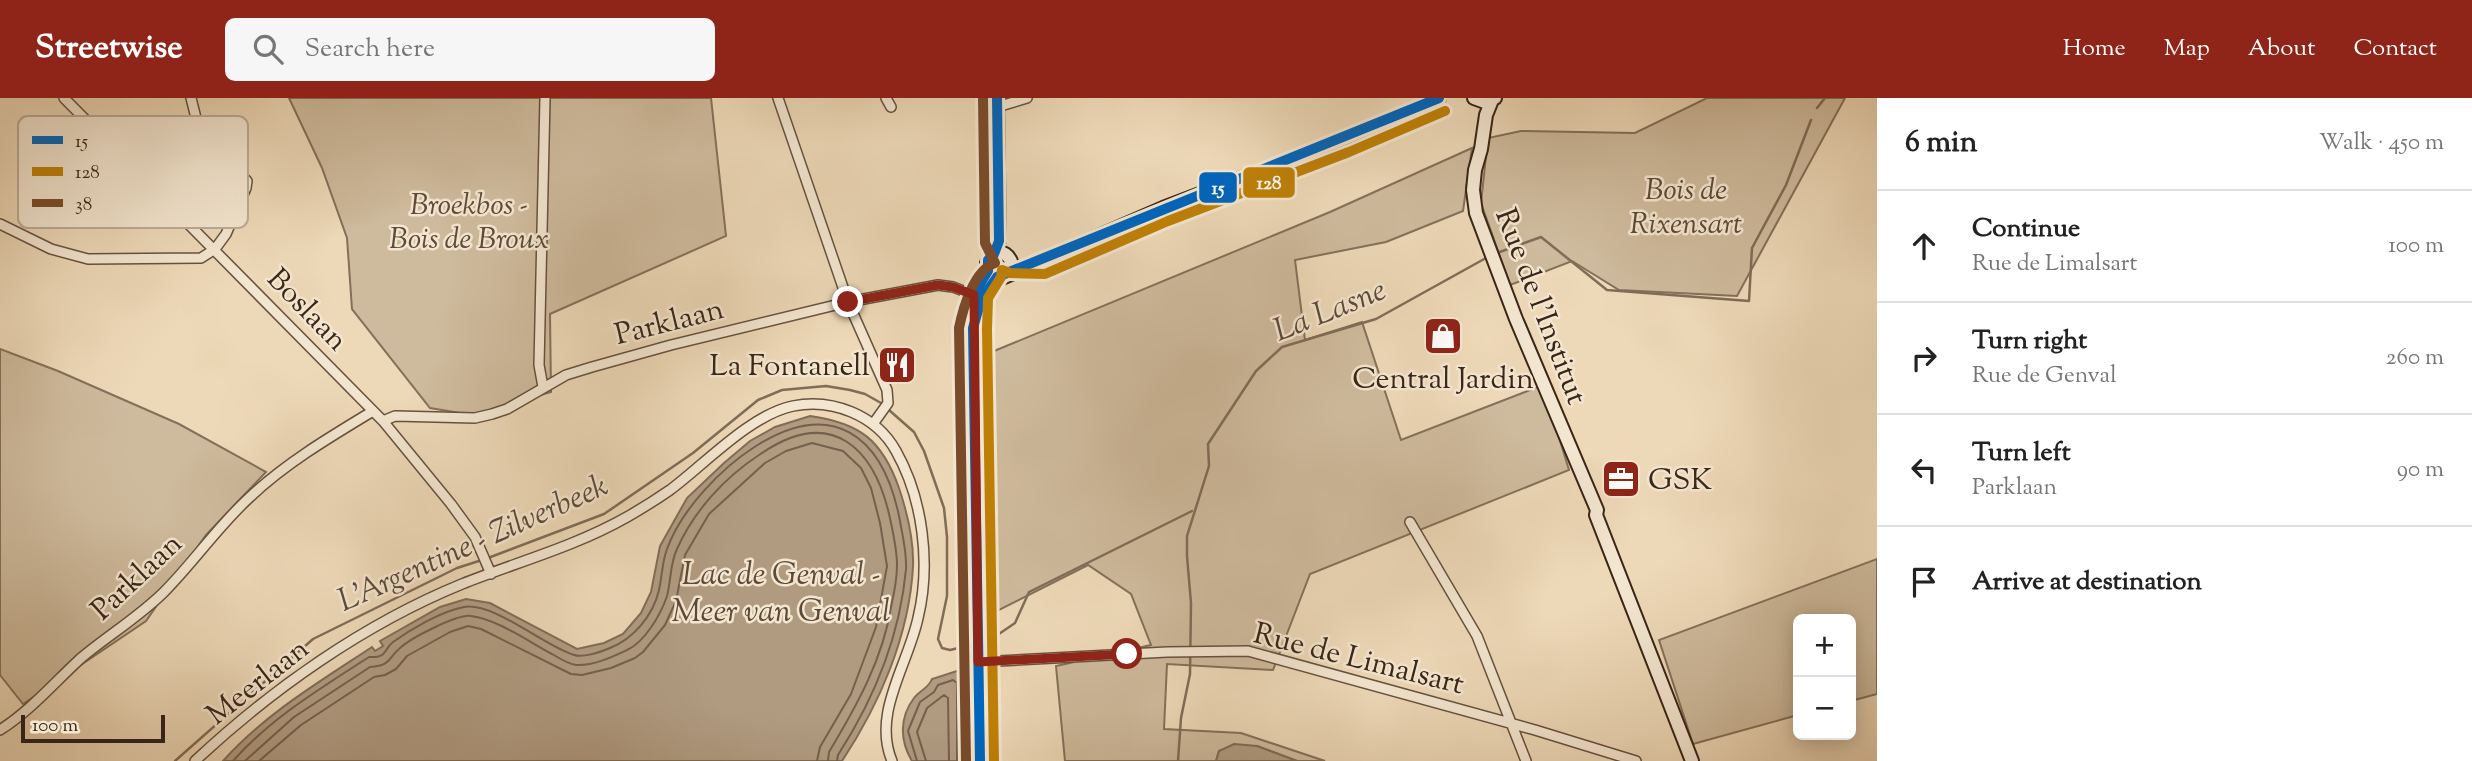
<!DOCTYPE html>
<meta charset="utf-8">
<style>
body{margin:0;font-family:"Sorts Mill Goudy",serif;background:#f6f6f6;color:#222}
.controls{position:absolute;right:21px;bottom:21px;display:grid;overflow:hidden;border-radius:10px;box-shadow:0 4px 18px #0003}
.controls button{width:63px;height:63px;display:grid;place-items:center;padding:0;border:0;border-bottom:2px solid #e0e0e0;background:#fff;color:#222;font:35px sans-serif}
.scale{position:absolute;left:21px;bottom:18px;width:144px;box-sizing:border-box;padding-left:7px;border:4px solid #392617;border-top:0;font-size:19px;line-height:24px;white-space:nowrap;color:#392617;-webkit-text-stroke:5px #f3e6d0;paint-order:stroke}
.stop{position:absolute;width:21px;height:21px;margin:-16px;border:5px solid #8f2418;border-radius:50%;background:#fff}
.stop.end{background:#8f2418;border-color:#fff;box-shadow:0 2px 7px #0008}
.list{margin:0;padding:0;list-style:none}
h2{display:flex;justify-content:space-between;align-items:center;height:91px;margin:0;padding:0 28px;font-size:30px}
h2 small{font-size:23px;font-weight:400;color:#767676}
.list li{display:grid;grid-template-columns:46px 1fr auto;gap:21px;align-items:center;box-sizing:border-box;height:112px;padding:0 28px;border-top:2px solid #e0e0e0}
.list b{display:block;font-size:26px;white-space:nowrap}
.list p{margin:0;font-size:23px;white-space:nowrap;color:#767676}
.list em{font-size:23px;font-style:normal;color:#767676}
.icon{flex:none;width:38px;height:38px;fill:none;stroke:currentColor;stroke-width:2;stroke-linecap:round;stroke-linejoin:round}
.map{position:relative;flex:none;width:1877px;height:663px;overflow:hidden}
header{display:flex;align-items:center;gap:42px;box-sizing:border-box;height:98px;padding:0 35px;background:#8f2418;color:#fff}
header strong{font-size:33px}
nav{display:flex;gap:38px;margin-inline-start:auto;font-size:24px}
.search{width:490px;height:63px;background:#f6f6f6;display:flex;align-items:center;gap:18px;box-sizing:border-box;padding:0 24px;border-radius:10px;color:#767676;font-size:26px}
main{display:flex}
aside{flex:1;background:#fff}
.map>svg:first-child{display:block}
</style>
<header>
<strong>Streetwise</strong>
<div class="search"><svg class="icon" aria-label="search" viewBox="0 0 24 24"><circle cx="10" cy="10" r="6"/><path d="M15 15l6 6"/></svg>Search here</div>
<nav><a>Home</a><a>Map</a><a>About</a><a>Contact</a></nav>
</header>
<main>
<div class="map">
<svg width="1877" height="663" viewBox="0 0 1877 663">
<rect width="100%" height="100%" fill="#edd8b7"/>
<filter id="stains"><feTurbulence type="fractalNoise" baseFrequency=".00286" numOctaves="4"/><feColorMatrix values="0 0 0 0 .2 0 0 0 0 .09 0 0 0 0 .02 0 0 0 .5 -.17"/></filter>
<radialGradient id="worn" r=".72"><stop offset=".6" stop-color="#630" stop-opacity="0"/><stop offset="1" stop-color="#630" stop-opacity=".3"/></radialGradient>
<path fill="#ceba9c" stroke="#84705a" stroke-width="2" d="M289 0H711L726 138 550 216 551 294 472 317 430 310 352 211 347 140 322 70Z
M1707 0H1845L1737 198 1619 192 1572 163 1510 187 1481 105 1488 40 1521 33 1635 35Z
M1472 50 1463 113 1386 144 1295 162 1305 242 1362 224 1401 342 1543 287 1569 372 1310 476 1273 572 1167 566 1164 631 1241 635 1325 663H1297L1257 648 1219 653 1216 663H1065L1056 568 1151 547 1131 496 1088 467 983 520 970 263 1330 114Z
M0 251 58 273 179 326 266 374 206 437 146 523 23 606 0 577Z
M1877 461V596L1851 603V521H1798V617L1693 646 1659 542Z"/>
<path fill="#b09b81" stroke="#806c57" stroke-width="2" d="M810 318C860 325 882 342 899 390 907 414 914 445 913 469 909 539 879 607 842 663H223C265 616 319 584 372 549L375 553 383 548 380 543 440 509 466 501 490 505 577 551 604 545 623 536 641 515 651 494 660 448 687 400 724 365 750 343 775 329Z
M957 573H964V661L962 663H912C900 643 899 620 914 600 920 592 928 591 932 581Z
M1234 646 1257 648 1297 663H1216L1219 653Z"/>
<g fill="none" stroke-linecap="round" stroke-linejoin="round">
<path stroke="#74604c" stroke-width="2" d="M233 663C271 620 321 590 369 559 388 560 383 552 393 544 411 531 442 513 464 509 494 504 544 548 574 557 583 560 601 554 610 550 633 541 653 518 659 492 662 479 662 464 667 451 681 412 721 370 756 348 832 300 882 337 899 418 902 435 907 454 906 471 900 537 874 601 838 657L837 663
M245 663 294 619 370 569C392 567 387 561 400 550 411 540 457 516 471 518 497 521 529 544 552 556 559 560 568 566 576 567 593 568 612 559 627 552 645 544 661 516 667 498 671 483 670 465 677 451 694 413 724 380 759 357 832 306 876 350 891 425 894 439 897 453 897 467 897 481 894 496 891 509 883 561 856 609 829 654L828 663
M259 663 301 627 374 579 385 577 396 571 407 558 450 534 468 528 481 531 571 576 582 577 611 570 635 560 643 554 665 527 676 503 685 457 709 416 765 365 786 353 812 345 843 353 861 370 871 390 880 425 887 468 876 529 851 596 820 649 817 663
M917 663 908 633 920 604 934 594 938 587 953 582 957 585V663
M926 663 917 634 927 610 944 597 948 600 949 663"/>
<path stroke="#806c57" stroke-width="2.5" d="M1817 10 1825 0
M1497 155 1541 139 1607 192 1749 203 1752 150 1786 87 1811 22
M488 460 604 416 693 355 758 302 782 292 826 288 850 292 865 296 881 305 914 334 924 353 944 410 947 439V498L938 541 942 550 950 552 971 547
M983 542 996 538 1015 525 1029 494 1192 413
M175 663 313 541 457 470 482 462
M1178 663 1181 620 1190 576 1191 505 1187 458V438L1209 368 1208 346 1256 273 1282 249 1376 221 1486 160"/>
<defs>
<path id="street" d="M64 0 383 323 451 406 475 439 491 476
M778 0 848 204 887 292 888 305 873 326
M886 0 891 9
M997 9 1027 0
M0 126 51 151 88 161 201 160 215 151 226 136 246 90 247 83 204 35 196 20 191 0
M543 289 539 267 545 0
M383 323 395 318 475 320 492 316 507 311 566 277 592 269 671 247 848 204 938 187 953 189 974 197
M1410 424 1477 538 1526 663
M978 564 1167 554 1248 553 1535 632 1636 663
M0 632C30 613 54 585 80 561 107 538 139 519 164 494 194 464 218 428 250 399 286 365 330 339 373 313
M195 663C272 591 364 526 462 486 517 464 574 449 627 419 641 411 657 401 670 392 705 366 750 317 793 308 832 300 876 317 896 353 923 401 931 466 918 520 908 567 872 615 892 663"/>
<path id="secondary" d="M997 0 999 143 987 165 992 177 1002 180 1163 110 1344 41 1439 0
M1474 0 1485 4 1495 0
M1492 2 1486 17 1481 51 1475 72 1473 92 1476 115 1516 221 1597 412 1596 417 1692 663
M994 156C1003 152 1009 157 1012 166L1010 175
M975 214 974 197 988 173
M980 663 973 230 981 202 997 179"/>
</defs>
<use href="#street" stroke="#66523f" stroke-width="12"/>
<use href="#secondary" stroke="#392617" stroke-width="16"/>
<use href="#street" stroke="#f3e6d0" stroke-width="9"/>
<use href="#secondary" stroke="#f3e6d0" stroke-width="12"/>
<defs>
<path id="bus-1" d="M997 179 1439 0
M974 196 988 173V162L994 156 999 143 997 0
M980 663 973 230 981 202 997 179"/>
<path id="bus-2" d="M994 663 987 231 988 200 1001 179 1002 172 1010 175 1045 176 1168 123 1349 54 1445 13"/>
<path id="bus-3" d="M966 663 959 230C963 210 974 172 995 165L985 145 983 0"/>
</defs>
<use href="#bus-1" stroke="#f3e6d0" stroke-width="16"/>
<use href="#bus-2" stroke="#f3e6d0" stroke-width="16"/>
<use href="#bus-3" stroke="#f3e6d0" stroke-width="16"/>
<use href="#bus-1" stroke="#0065bd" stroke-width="10"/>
<use href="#bus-2" stroke="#be8007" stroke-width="10"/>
<use href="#bus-3" stroke="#7a4b2a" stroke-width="10"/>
</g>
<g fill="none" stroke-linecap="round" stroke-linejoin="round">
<path stroke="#8f2418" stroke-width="9" d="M848 204 938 187 953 189 974 197 978 564 1127 556"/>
</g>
<defs>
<symbol id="shop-square" viewBox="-11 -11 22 22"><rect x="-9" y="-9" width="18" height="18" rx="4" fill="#8f2418" stroke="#f3e6d0"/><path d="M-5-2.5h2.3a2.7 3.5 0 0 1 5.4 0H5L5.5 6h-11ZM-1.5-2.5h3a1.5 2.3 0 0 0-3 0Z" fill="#fff"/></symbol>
<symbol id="restaurant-square" viewBox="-11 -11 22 22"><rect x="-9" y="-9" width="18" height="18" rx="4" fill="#8f2418" stroke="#f3e6d0"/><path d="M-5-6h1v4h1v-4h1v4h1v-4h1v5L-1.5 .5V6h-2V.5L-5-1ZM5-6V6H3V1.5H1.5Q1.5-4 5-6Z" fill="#fff"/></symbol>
<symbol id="office-square" viewBox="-11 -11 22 22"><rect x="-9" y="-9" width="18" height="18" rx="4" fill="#8f2418" stroke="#f3e6d0"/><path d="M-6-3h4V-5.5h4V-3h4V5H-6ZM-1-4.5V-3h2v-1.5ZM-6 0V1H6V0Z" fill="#fff"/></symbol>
</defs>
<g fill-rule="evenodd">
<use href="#shop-square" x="1421" y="216" width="44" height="44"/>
<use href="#restaurant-square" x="875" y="245" width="44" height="44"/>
<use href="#office-square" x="1599" y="359" width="44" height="44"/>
</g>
<g text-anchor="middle" stroke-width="5" stroke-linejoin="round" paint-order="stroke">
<g font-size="30" font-style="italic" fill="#5e4b38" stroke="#f3e6d0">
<text x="1686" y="101">Bois de<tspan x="1686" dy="34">Rixensart</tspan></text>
<text x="469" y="116">Broekbos -<tspan x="469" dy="34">Bois de Broux</tspan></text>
</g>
<g font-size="30" fill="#392617" stroke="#f3e6d0">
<text transform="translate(1542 208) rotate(69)" y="10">Rue de l'Institut</text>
<text transform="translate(308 211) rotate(46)" y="10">Boslaan</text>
<text transform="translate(669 223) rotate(-14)" y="10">Parklaan</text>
<text transform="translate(136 478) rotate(-43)" y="10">Parklaan</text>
<text transform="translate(1359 560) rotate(14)" y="10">Rue de Limalsart</text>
<text transform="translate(257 583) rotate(-38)" y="10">Meerlaan</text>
</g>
<g font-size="30" fill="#392617" stroke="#f3e6d0" text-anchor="end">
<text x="870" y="277">La Fontanell</text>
<text x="1443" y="290" text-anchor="middle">Central Jardin</text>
<text x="1648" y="391" text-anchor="start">GSK</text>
</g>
<g font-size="32" font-style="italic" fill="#5d4937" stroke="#f3e6d0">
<text transform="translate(1329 211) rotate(-22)" y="11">La Lasne</text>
<text transform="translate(472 444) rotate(-24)" y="11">L'Argentine - Zilverbeek</text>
<text x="781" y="486">Lac de Genval -<tspan x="781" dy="37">Meer van Genval</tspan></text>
</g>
</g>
<rect x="18" y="18" width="230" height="112" rx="10" fill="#f3e6d0" stroke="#bbac98" stroke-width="2"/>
<rect x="32" y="38" width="31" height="8" fill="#0065bd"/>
<rect x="32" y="69" width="31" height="9" fill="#be8007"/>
<rect x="32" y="101" width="31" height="8" fill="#7a4b2a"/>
<g font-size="19" fill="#392617">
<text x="75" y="49">15</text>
<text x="75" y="80">128</text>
<text x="75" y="112">38</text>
</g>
<g stroke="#f3e6d0" stroke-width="2.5">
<rect x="1242" y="68" width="54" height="33" rx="7" fill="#be8007"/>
<rect x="1198" y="73" width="40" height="33" rx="7" fill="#0065bd"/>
</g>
<g font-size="19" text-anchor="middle" font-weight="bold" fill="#fff">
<text x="1269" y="91">128</text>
<text x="1218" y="96">15</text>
</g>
<rect width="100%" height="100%" filter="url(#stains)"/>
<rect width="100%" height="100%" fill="url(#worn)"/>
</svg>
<div class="controls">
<button>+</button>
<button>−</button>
</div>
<div class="scale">100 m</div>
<div class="stop" style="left:1127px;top:556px"></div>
<div class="stop end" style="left:848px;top:204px"></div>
</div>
<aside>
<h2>6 min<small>Walk · 450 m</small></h2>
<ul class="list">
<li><svg class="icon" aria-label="ahead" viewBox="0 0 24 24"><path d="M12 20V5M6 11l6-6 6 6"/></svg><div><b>Continue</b><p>Rue de Limalsart</p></div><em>100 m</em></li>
<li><svg class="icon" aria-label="right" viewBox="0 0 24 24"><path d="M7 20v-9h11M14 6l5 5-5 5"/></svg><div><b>Turn right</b><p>Rue de Genval</p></div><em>260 m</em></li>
<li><svg class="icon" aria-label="left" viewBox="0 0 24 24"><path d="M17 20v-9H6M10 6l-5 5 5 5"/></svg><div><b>Turn left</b><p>Parklaan</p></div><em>90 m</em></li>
<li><svg class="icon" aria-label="arrive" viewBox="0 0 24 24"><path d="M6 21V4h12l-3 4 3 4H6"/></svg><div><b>Arrive at destination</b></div></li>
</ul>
</aside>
</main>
